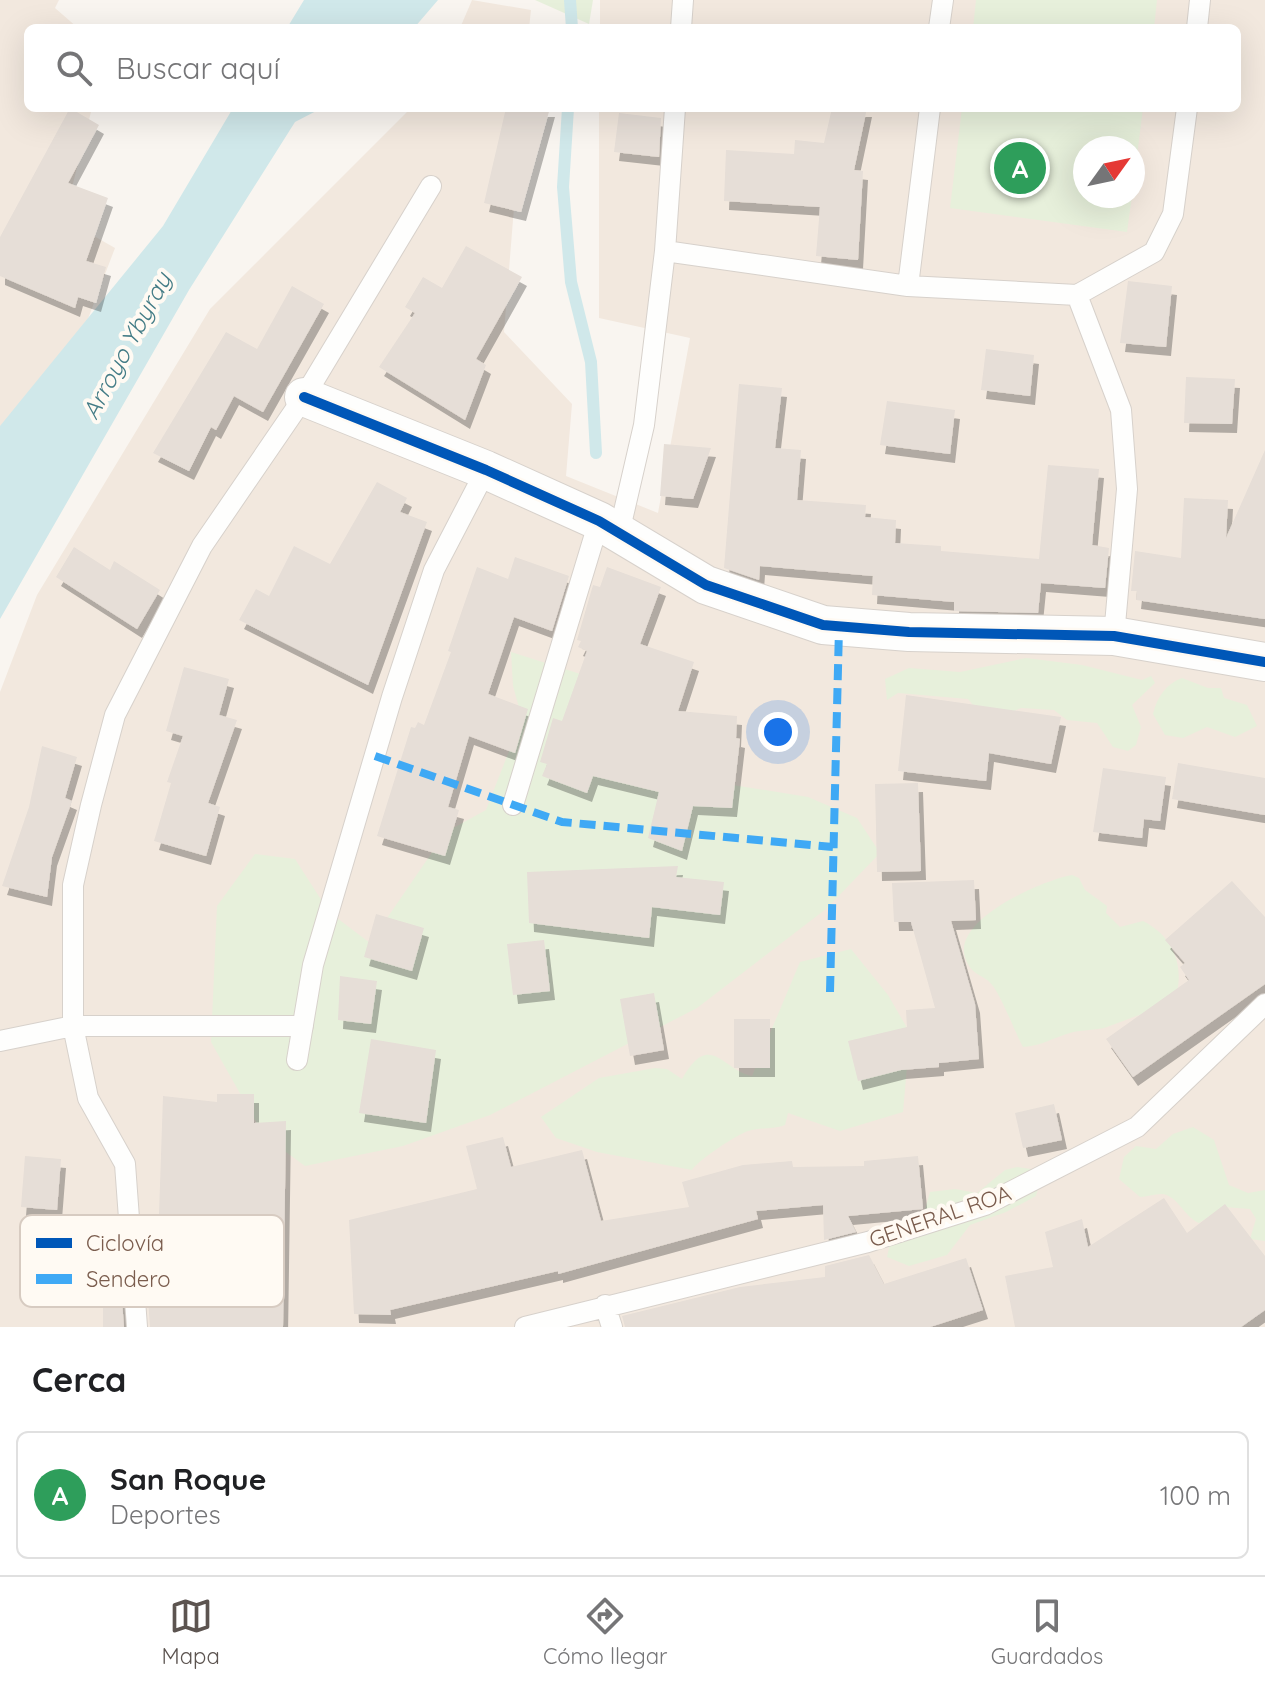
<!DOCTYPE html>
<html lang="es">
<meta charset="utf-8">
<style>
body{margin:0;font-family:Quicksand,sans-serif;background:#f6f6f6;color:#202124}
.compass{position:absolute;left:1073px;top:136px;width:72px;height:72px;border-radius:50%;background:#fff;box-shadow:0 8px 32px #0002;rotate:57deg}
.you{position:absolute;left:778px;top:732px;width:28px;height:28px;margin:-20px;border:6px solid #fff;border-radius:50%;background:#1a73e8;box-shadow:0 0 0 12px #1a73e833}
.badge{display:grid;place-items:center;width:52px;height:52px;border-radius:50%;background:#5c5450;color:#fff;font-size:26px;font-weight:700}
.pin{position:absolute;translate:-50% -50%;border:4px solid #fff;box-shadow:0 2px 8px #0006}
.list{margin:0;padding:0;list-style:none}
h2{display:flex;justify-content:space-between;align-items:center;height:104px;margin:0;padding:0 32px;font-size:34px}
h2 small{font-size:26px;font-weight:400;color:#757577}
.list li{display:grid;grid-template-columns:52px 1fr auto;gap:24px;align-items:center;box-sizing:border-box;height:128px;margin:0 16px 16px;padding:0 16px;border:2px solid #e0e0e0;border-radius:12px}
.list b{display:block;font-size:30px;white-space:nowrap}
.list p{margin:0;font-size:26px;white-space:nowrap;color:#757577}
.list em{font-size:26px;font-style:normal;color:#757577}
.icon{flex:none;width:44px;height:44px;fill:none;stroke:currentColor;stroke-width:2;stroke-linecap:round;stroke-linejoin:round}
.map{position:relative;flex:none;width:1265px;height:1327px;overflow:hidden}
.search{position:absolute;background:#fff;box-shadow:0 8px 32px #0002;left:24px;right:24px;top:24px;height:88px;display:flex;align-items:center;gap:20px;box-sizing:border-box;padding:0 28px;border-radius:12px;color:#757577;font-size:30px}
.sheet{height:248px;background:#fff}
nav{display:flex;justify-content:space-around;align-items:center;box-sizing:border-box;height:112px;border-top:2px solid #e0e0e0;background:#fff;font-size:22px;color:#757577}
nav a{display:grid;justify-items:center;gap:4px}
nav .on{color:#5c5450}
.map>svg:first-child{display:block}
</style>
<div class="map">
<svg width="1265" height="1327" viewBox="0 0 1265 1327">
<defs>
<filter id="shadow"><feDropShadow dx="5" dy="9" stdDeviation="0" flood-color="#0004"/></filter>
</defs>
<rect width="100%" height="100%" fill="#f9f5f0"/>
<path fill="#f2e8de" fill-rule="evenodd" d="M0 0H59L55 8 78 28H28V108H92L64 219 115 248 54 408 0 456Z
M472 0 531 10 529 28H460Z
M600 0H1265V1327H0V692L37 595 210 309 411 108H522L504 332 572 404 566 476 658 513 690 338 599 318V108H1237V28H600ZM1085 148H1133V196H1085Z"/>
<path fill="#e7f0db" d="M535 0H593L589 24Z
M976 0H1157L1154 28H973Z
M962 108H1143L1133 188V148H1085V196H1132L1127 232 950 208Z
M511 652 615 685 665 774 808 797 857 818 880 853 826 909 697 1008 490 1115 403 1146 305 1166 264 1136 211 1042 217 906 255 854 295 859 329 912 370 943 446 832 486 810 522 718 513 686Z
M1026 658 1082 665 1142 680 1151 676 1155 683 1132 705 1141 727 1136 745 1128 751 1113 747 1097 723 1067 720 1054 710 1021 708 987 722 968 699 898 693 887 700 885 679 909 668 960 672Z
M1182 678 1208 688H1221L1224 698 1247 705 1257 726 1235 737 1207 727 1183 738 1165 735 1153 714C1157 697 1166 684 1182 678Z
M1072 875 1079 878 1085 890 1107 906 1106 913 1120 927 1143 921C1175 937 1187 971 1173 1004 1150 1010 1129 1019 1107 1027 1096 1031 1082 1029 1070 1033 1052 1038 1042 1046 1023 1047 1014 1030 1003 1000 993 986 985 974 971 977 965 957 953 919 1043 880 1072 875Z
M851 949 888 995 910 1033 903 1112 840 1131 788 1113 785 1125C772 1130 760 1127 748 1131 736 1135 697 1161 692 1170L597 1152 556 1138 541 1117 599 1078 655 1068 667 1069 682 1079C710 1030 721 1069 752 1076L800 962Z
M1193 1127 1214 1140 1229 1185 1248 1193 1265 1190V1241L1250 1239 1256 1219 1250 1209 1224 1207 1199 1223C1184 1217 1177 1194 1161 1194 1154 1194 1147 1197 1140 1197L1119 1179 1124 1157 1136 1146 1156 1149 1173 1134Z
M1017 1167 1031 1169 1041 1177 1036 1196 1006 1212 970 1225 947 1255 909 1266 887 1257 894 1226 924 1213 930 1192 955 1189 977 1193 1005 1170Z"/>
<path fill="#d0e8ea" d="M304 0H438L414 28H287Z
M233 108H322L295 122 189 290 0 619V426L163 226Z"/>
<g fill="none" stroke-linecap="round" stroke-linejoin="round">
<path stroke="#d0e8ea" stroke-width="12" d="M570 0 572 28
M568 108 563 187 571 282 591 362 596 453"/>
</g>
<path fill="#e6ded7" filter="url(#shadow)" d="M70 108 99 125 68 183 108 198 86 261 106 267 96 303 78 297 75 308 0 276V237Z
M506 108H550L521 212 484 203Z
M832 108H867L854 170 863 171 858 260 816 256 820 207 724 201 726 150 794 154 795 140 824 143Z
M619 113 661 118 659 157 614 152Z
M466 246 522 277 476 359 486 365 465 420 379 367 415 313 405 307 423 277 442 288Z
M1128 281 1172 286 1166 347 1120 343Z
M292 286 324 304 263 412 234 396 216 430 211 427 189 471 153 453 226 332 257 349Z
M986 349 1034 355 1030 396 981 390Z
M1186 377 1235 379 1232 424 1184 423Z
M739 384 782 388 775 448 801 450 797 500 866 505 865 517 896 520 895 543 941 546V551L1039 559 1048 465 1099 469 1092 545 1109 548 1105 588 1041 583 1038 613 954 611V602L872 595 873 576 760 566 759 580 724 568Z
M887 401 955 410 950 454 880 445Z
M664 444 711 448 693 499 660 496Z
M1265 450V619L1136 600 1137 591H1131L1135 551 1181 558 1184 498 1228 500 1226 538Z
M377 482 407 498 400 512 427 522 368 685 239 620 256 589 269 596 294 546 330 564Z
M74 547 110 570 114 561 160 590 137 629 56 577Z
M515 557 569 576 552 631 514 617 488 694 528 709 515 753 469 736 448 807 459 810 445 856 377 836 411 727 415 728 418 722 424 725 451 652 448 651 477 567 508 579Z
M607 567 661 587 640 644 694 662 678 711 737 716 736 738 740 739 732 808 693 806 682 851 648 838 659 792 593 776 587 793 542 776 547 764 540 762 553 718 562 721 587 651 578 647 581 641 577 640 593 585 600 587Z
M184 667 229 679 219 715 237 720 208 803 220 807 206 856 154 841 171 783 167 782 183 736 166 731Z
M906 695 1061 717 1051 764 989 753 986 781 898 771Z
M42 746 77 757 65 798 72 801 52 857 47 897 2 886 29 807Z
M1178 763 1265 778V815L1172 799Z
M1103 768 1166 777 1160 821 1144 819 1142 838 1093 832Z
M918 783 921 871 877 872 875 784Z
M678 866 676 877 724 882 720 915 652 907 649 938 529 923 527 872Z
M974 880 976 920 951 921 975 1004 979 1059 939 1063V1067L901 1070 858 1081 848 1041 907 1027 906 1010 935 1008 911 922H894L892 883Z
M1232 881 1265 917V984L1133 1077 1106 1039 1189 980 1180 967 1185 963 1165 940Z
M376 914 424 928 412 971 364 957Z
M544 940 550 991 513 995 507 944Z
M340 976 377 981 371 1024 338 1020Z
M654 993 664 1050 630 1056 620 999Z
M734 1019H770V1068H734Z
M371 1039 436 1050 426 1123 359 1113Z
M217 1094H254V1123L286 1121 283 1327H150L144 1241 158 1244 163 1096 217 1102Z
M1054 1104 1062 1140 1023 1148 1015 1113Z
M503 1137 511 1167 582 1150 601 1221 689 1207 682 1182 743 1165 792 1161 793 1167 864 1166V1161L918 1156 923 1209 848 1216 856 1232 824 1240 823 1205 756 1211 758 1219 558 1274V1271L390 1310 391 1315 354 1314 349 1220 477 1189 466 1146Z
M25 1156 61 1159 57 1210 21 1207Z
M1164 1198 1187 1233 1225 1204 1265 1256V1310L1241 1327H1015L1005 1276 1053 1267 1045 1232 1082 1219 1088 1247Z
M78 1226 117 1235 124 1327H103V1297L65 1289Z
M869 1255 884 1284 966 1258 983 1310 930 1327H625L622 1316 740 1287 825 1277V1266Z"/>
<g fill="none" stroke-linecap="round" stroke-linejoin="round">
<defs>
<path id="lane" d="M681 28 683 0
M939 28 943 0
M1197 28 1200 0
M665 251 908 286 1077 295 1154 252 1173 214 1187 108
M908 286 930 108
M1077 295 1121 410 1127 489 1114 636
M619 533 644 425 665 251 675 108
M513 805 599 521
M0 1041 73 1026H303
M297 1060 313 965 392 697 434 570 486 470
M605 1305 612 1327
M137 1327 125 1164 88 1098 73 1026V885L91 805 115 715 202 546 304 397 431 186
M525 1327 868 1242 985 1205 1137 1127 1265 1004"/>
<path id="street" d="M304 397 486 470 599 521 706 585 823 625 909 632 1114 636 1265 662"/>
</defs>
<use href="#lane" stroke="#d7d1cb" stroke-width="22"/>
<use href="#street" stroke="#d7d1cb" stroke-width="40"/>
<use href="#lane" stroke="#fefefd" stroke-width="20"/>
<use href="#street" stroke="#fefefd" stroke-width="38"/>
<path stroke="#3fa9f5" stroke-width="8" stroke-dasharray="16 8" stroke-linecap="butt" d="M375 756 562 822 833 847
M830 992 839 628"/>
<defs>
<path id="cycleway" d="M304 397 486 470 599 521 706 585 823 625 909 632 1114 636 1265 662"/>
</defs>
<use href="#cycleway" stroke="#fffaf3" stroke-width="15"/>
<use href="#cycleway" stroke="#0057b8" stroke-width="10"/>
</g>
<g text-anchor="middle" stroke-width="8" stroke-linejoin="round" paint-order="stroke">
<g font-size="22" fill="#7a5c4d" stroke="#fffaf3">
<text transform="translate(940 1216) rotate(-19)" y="8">GENERAL ROA</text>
</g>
<g font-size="24" font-style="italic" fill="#437c86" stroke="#fffaf3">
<text transform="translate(127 346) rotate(-62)" y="8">Arroyo Ybyray</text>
</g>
</g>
<rect x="20" y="1215" width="264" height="92" rx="12" fill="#fffaf3" stroke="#d7cbc1" stroke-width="2"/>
<rect x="36" y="1238" width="36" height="10" fill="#0057b8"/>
<rect x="36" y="1274" width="36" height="10" fill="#3fa9f5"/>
<g font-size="22" fill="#7a5c4d">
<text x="86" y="1251">Ciclovía</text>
<text x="86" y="1287">Sendero</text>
</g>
</svg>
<svg class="compass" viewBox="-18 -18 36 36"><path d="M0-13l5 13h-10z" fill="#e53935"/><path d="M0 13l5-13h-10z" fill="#757577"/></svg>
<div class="you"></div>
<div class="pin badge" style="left:1020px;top:168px;background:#2e9e5b">A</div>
<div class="search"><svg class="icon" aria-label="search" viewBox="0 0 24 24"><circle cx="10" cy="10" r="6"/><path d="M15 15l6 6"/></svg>Buscar aquí</div>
</div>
<section class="sheet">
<h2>Cerca<small></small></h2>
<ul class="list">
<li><span class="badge" style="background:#2e9e5b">A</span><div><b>San Roque</b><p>Deportes</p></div><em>100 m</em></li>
</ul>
</section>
<nav>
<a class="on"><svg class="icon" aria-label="map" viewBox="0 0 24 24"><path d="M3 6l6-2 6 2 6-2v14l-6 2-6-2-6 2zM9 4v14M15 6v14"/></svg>Mapa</a>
<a><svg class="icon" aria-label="directions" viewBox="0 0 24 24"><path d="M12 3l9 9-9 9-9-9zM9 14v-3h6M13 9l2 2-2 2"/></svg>Cómo llegar</a>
<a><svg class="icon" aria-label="saved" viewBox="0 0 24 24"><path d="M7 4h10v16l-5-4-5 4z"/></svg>Guardados</a>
</nav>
